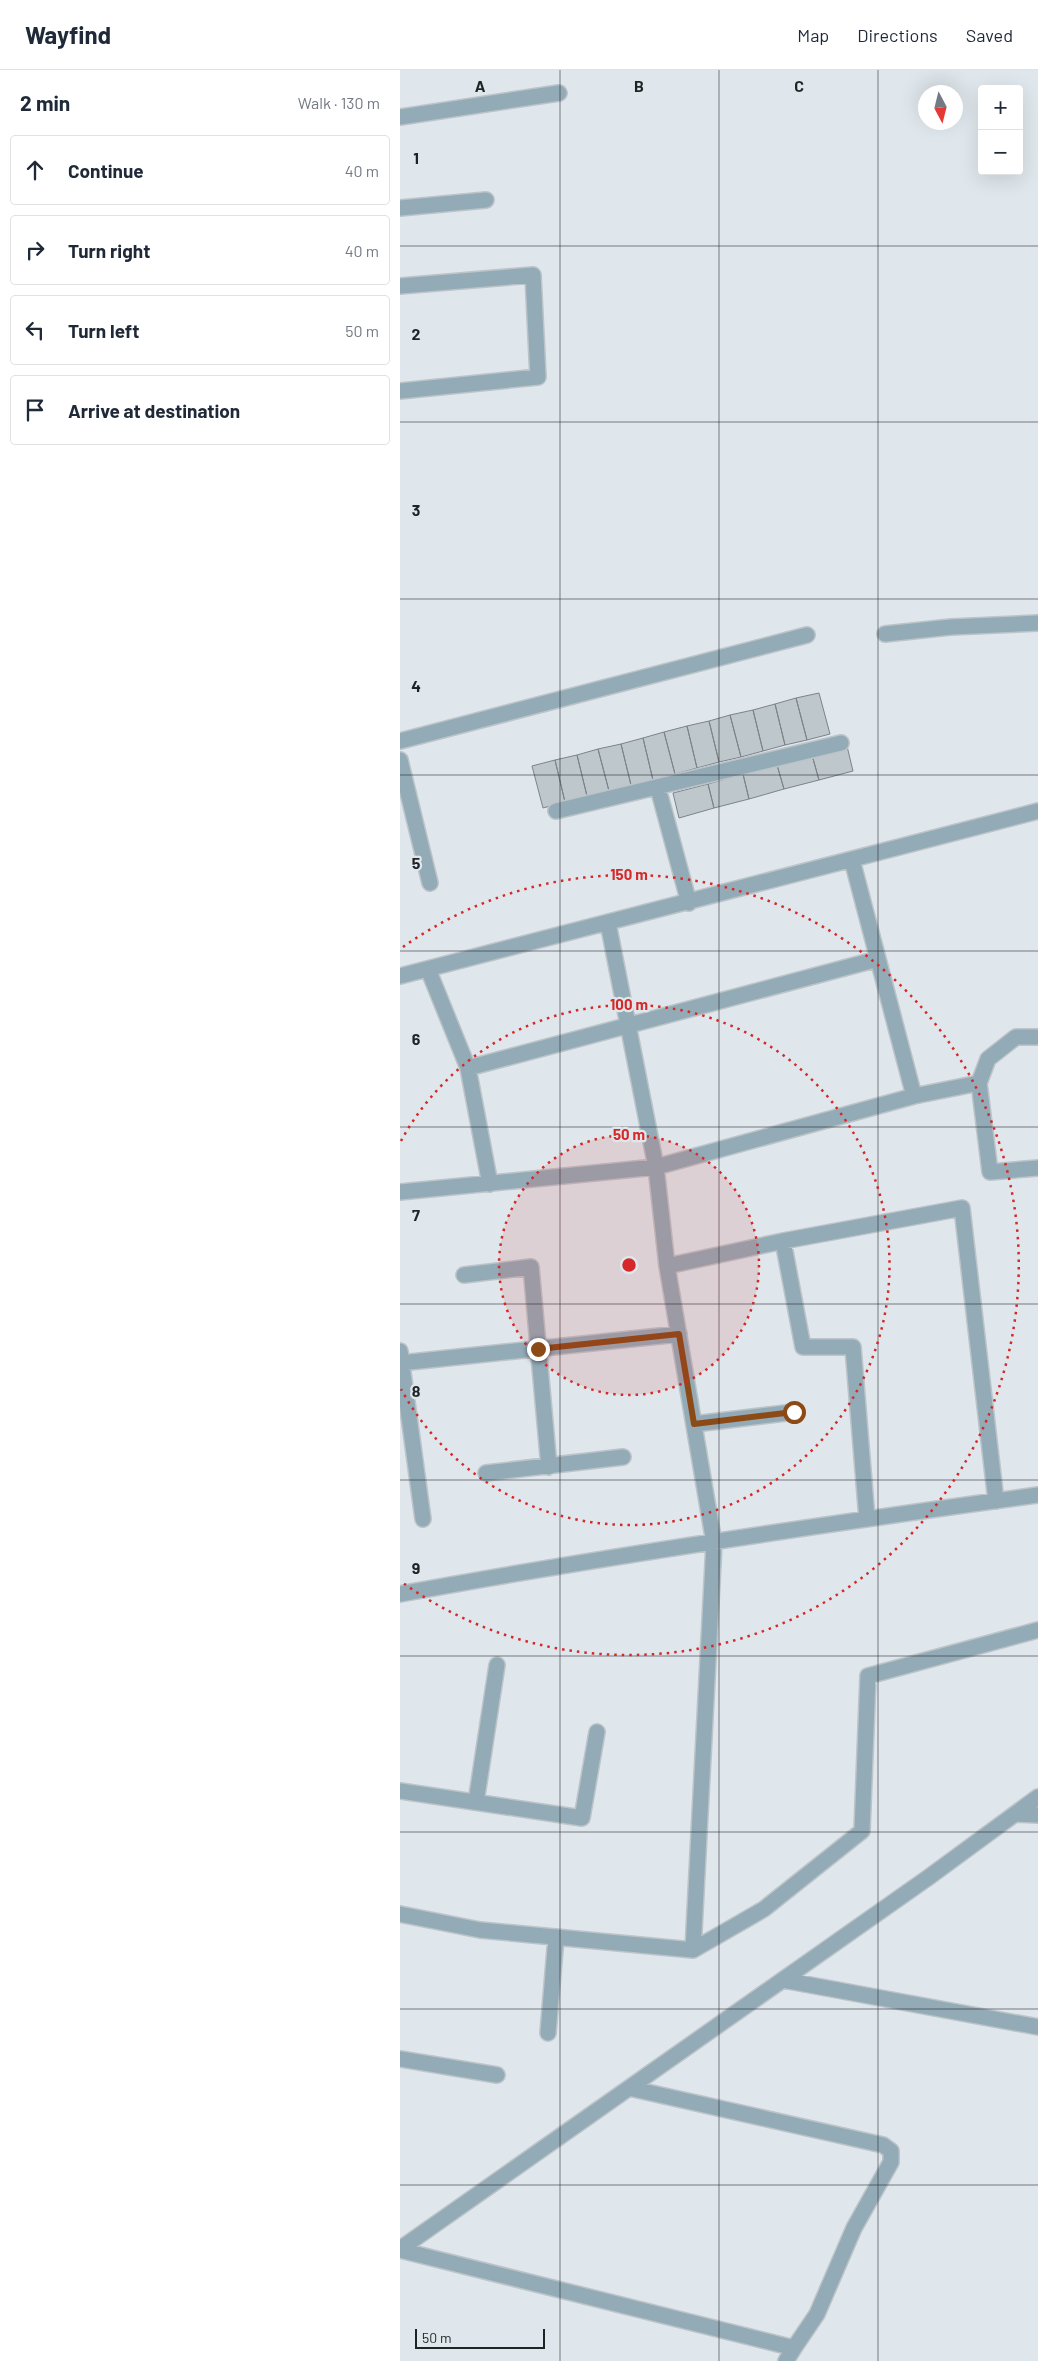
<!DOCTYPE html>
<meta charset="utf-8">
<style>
body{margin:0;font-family:Barlow,sans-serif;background:#f6f6f7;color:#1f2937}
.controls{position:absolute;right:15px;top:15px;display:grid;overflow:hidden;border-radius:5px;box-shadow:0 5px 20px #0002}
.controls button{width:45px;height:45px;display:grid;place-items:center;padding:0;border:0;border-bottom:1px solid #e0e1e3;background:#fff;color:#1f2937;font:25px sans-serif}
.compass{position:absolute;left:518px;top:15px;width:45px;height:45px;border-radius:50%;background:#fff;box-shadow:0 5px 20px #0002;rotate:173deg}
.scale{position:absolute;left:15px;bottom:12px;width:130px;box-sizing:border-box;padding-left:5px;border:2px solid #1f2324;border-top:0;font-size:14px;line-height:18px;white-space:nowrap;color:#1f2324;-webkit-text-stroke:4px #dfe7ec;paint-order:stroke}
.stop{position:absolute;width:15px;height:15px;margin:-11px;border:4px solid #8c4a17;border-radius:50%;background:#fff}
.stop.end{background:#8c4a17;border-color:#fff;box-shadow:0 1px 5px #0008}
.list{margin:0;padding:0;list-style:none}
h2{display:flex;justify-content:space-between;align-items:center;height:65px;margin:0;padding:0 20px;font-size:21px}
h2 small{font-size:16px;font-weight:400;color:#747a83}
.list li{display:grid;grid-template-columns:32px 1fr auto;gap:15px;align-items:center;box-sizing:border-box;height:70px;margin:0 10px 10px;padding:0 10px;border:1px solid #e0e1e3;border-radius:5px}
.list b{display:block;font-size:19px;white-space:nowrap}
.list em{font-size:16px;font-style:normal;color:#747a83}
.icon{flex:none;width:28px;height:28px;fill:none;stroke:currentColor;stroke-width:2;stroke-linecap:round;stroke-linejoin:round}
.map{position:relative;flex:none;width:638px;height:2291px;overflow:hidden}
header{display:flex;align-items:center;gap:30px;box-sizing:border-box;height:70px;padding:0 25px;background:#fff;border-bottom:1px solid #e0e1e3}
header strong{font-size:24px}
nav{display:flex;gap:28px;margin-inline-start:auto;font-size:18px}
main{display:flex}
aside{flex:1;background:#fff}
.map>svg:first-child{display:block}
</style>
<header>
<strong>Wayfind</strong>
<nav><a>Map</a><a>Directions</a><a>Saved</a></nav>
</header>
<main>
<aside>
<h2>2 min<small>Walk · 130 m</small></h2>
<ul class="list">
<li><svg class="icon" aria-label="ahead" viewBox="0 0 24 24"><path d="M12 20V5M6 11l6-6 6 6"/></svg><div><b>Continue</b></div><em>40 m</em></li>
<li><svg class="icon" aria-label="right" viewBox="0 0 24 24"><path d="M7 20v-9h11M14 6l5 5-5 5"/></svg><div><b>Turn right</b></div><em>40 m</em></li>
<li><svg class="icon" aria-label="left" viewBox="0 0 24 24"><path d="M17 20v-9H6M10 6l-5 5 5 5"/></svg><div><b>Turn left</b></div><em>50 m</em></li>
<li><svg class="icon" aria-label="arrive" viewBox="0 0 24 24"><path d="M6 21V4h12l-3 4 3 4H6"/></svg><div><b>Arrive at destination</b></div></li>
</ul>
</aside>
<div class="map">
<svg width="638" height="2291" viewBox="0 0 638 2291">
<rect width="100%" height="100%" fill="#dfe7ec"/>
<path fill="#bec7cc" stroke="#7c8489" d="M419 623 430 664 407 670 396 628Z
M396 628 407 670 385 675 375 634Z
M375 634 385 675 363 681 353 640Z
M353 640 363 681 341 687 330 645Z
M330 645 341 687 319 692 309 651Z
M309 651 319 692 297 698 287 656Z
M287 656 297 698 275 704 264 662Z
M264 662 275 704 253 710 243 668Z
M243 668 253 710 231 715 221 674Z
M221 674 231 715 209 721 198 679Z
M447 676 453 701 419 710 412 685Z
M198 679 209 721 187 726 177 685Z
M177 685 187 726 165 732 155 690Z
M412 685 419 710 384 719 377 695Z
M155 690 165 732 143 738 132 696Z
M377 695 384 719 349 729 343 704Z
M343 704 349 729 314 738 308 714Z
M308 714 314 738 279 748 273 723Z"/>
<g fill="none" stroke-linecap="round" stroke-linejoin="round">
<defs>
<path id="minor" d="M0 47 159 23
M0 138 86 130
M0 216 133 205 138 307 0 321
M485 564 551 557 638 553
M0 671 407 565
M0 690 30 813
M258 718 289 833
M156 741 441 673
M452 790 514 1026
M208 853 256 1097 267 1196 383 1171 562 1138 596 1431
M28 899 68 998 478 889
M0 906 638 741
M68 998 90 1114
M579 1013 588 989 616 967H638
M0 1122 256 1097 514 1026 579 1013 590 1102 638 1098
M383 1171 403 1277H453L467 1449
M64 1205 131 1197 149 1397
M0 1281 23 1449
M0 1293 279 1264
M294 1354 394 1342
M86 1403 223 1387
M0 1524C212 1485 425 1454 638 1425
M0 1721 182 1748 197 1662
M76 1732 97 1595
M615 1744 638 1745
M0 1844 80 1860 293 1880 314 1473 267 1196
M293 1880 364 1839 462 1761 468 1606 638 1560
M383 1910 638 1957
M148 1963 156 1867
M0 1989 97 2005
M229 2018 483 2075 491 2081V2092L454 2158 417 2244 394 2278
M0 2179 529 1807 638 1727
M0 2180 394 2278 386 2291"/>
</defs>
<use href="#minor" stroke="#bcc4c8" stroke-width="18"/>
<use href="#minor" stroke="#93aab7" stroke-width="15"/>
</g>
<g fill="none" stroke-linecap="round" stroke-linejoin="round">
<path stroke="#8c4a17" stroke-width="6" d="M138 1279 279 1264 294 1354 394 1342"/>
</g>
<path fill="none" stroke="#1f2324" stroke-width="1" stroke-opacity="0.55" d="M160 0V2291M319 0V2291M478 0V2291M0 176H638M0 352H638M0 529H638M0 705H638M0 881H638M0 1057H638M0 1234H638M0 1410H638M0 1586H638M0 1762H638M0 1939H638M0 2115H638"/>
<circle cx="229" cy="1195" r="130" fill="#d62828" fill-opacity=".12"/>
<g fill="none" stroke="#d62828" stroke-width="2.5" stroke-dasharray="2.5 5">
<circle cx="229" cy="1195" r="130"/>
<path d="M1 1071A260 260 0 1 1 1 1319"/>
<path d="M3 877A390 390 0 1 1 3 1513"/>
</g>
<g font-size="16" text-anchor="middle" font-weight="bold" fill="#1f2324" stroke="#dfe7ec" stroke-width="4.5" stroke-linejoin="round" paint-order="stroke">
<text x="80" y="22">A</text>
<text x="239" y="22">B</text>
<text x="399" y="22">C</text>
<text x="16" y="94">1</text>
<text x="16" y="270">2</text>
<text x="16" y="446">3</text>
<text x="16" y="622">4</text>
<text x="16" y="799">5</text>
<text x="16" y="975">6</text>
<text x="16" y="1151">7</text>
<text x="16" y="1327">8</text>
<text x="16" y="1504">9</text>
</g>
<circle cx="229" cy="1195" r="8" fill="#d62828" stroke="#dfe7ec" stroke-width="2.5"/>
<g font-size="15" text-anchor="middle" font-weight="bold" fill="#d62828" stroke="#dfe7ec" stroke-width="4.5" stroke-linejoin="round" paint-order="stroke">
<text x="229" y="810">150 m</text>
<text x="229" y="940">100 m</text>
<text x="229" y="1070">50 m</text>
</g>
</svg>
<div class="controls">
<button>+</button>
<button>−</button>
</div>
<svg class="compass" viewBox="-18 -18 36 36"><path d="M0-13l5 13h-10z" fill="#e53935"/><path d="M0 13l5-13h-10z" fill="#747a83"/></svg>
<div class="scale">50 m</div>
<div class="stop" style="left:394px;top:1342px"></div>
<div class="stop end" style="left:138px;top:1279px"></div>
</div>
</main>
